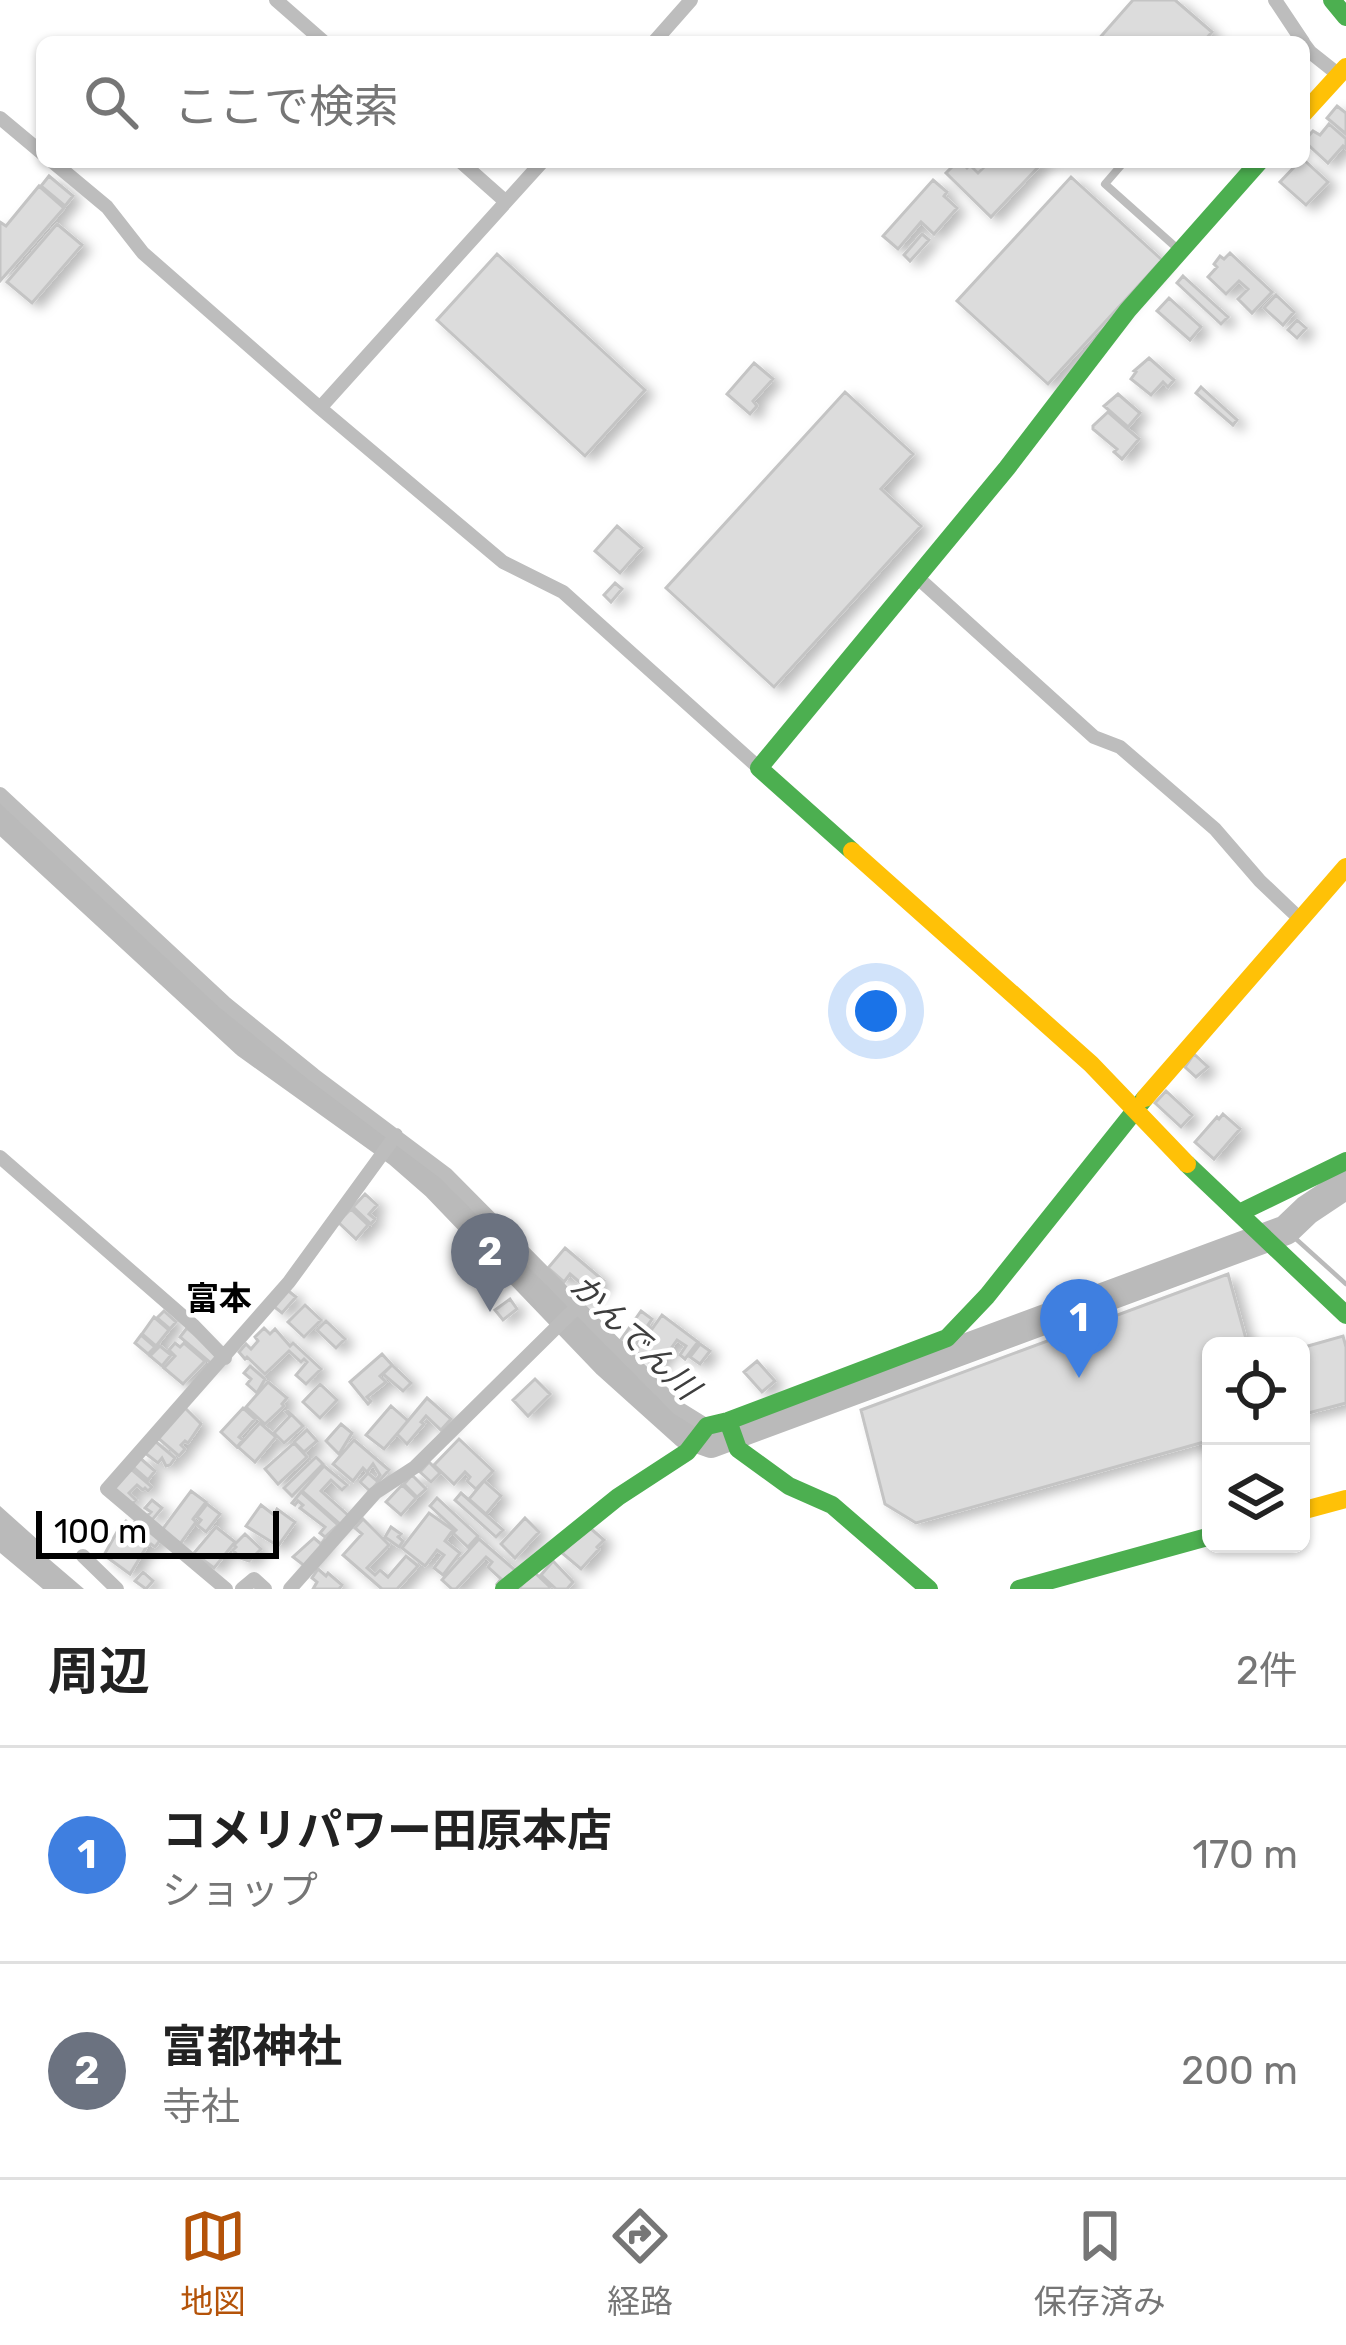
<!DOCTYPE html>
<html lang="ja">
<meta charset="utf-8">
<style>
body{margin:0;font-family:Rubik,"Noto Sans JP",sans-serif;background:#f6f6f6;color:#222}
.controls{position:absolute;right:36px;bottom:36px;display:grid;overflow:hidden;border-radius:18px;box-shadow:0 3px 9px #0004}
.controls button{width:108px;height:108px;display:grid;place-items:center;padding:0;border:0;border-bottom:3px solid #e0e0e0;background:#fff;color:#222;font:60px sans-serif}
.scale{position:absolute;left:36px;bottom:30px;width:243px;box-sizing:border-box;padding-left:12px;border:6px solid #000;border-top:0;font-size:33px;line-height:42px;white-space:nowrap;color:#000;-webkit-text-stroke:9px #fff;paint-order:stroke}
.you{position:absolute;left:876px;top:1011px;width:42px;height:42px;margin:-30px;border:9px solid #fff;border-radius:50%;background:#1a73e8;box-shadow:0 0 0 18px #1a73e833}
.badge{display:grid;place-items:center;width:78px;height:78px;border-radius:50%;background:#b45309;color:#fff;font-size:39px;font-weight:700}
.pin{position:absolute;translate:-50% -99px;filter:drop-shadow(0 3px 6px #0008)}
.pin::after{content:'';position:absolute;top:63px;width:42px;height:36px;background:inherit;clip-path:polygon(0 0,100% 0,50% 100%)}
.list{margin:0;padding:0;list-style:none}
h2{display:flex;justify-content:space-between;align-items:center;height:156px;margin:0;padding:0 48px;font-size:51px}
h2 small{font-size:39px;font-weight:400;color:#767676}
.list li{display:grid;grid-template-columns:78px 1fr auto;gap:36px;align-items:center;box-sizing:border-box;height:216px;padding:0 48px;border-top:3px solid #e0e0e0}
.list b{display:block;font-size:45px;white-space:nowrap}
.list p{margin:0;font-size:39px;white-space:nowrap;color:#767676}
.list em{font-size:39px;font-style:normal;color:#767676}
.icon{flex:none;width:66px;height:66px;fill:none;stroke:currentColor;stroke-width:2;stroke-linecap:round;stroke-linejoin:round}
.map{position:relative;flex:none;width:1346px;height:1589px;overflow:hidden}
.search{position:absolute;background:#fff;box-shadow:0 3px 9px #0004;left:36px;right:36px;top:36px;height:132px;display:flex;align-items:center;gap:30px;box-sizing:border-box;padding:0 42px;border-radius:18px;color:#767676;font-size:45px}
.sheet{height:588px;background:#fff}
nav{display:flex;justify-content:space-around;align-items:center;box-sizing:border-box;height:168px;border-top:3px solid #e0e0e0;background:#fff;font-size:33px;color:#767676}
nav a{display:grid;justify-items:center;gap:6px}
nav .on{color:#b45309}
.map>svg:first-child{display:block}
</style>
<div class="map">
<svg width="1346" height="1589" viewBox="0 0 1346 1589">
<defs>
<filter id="shadow"><feDropShadow dx="8" dy="5" stdDeviation="6" flood-color="#0004"/></filter>
</defs>
<rect width="100%" height="100%" fill="#fff"/>
<path fill="#bababa" d="M0 1506 38 1540 36 1548 84 1589H43L0 1553Z"/>
<g fill="none" stroke-linecap="round" stroke-linejoin="round">
<path stroke="#bababa" stroke-width="4.5" d="M1286 1230 1346 1284"/>
<path stroke="#bababa" stroke-width="30" d="M0 816 246 1043 398 1152 437 1186 607 1363 686 1434 711 1443 1286 1230 1307 1210 1346 1184"/>
</g>
<path fill="#dcdcdc" stroke="#c4c4c4" stroke-width="3" filter="url(#shadow)" d="M1133 0H1175L1212 32 1203 42H1096Z
M1337 106 1346 113V134L1327 118Z
M1329 124 1346 139V149L1343 146 1328 163 1304 141 1313 131 1320 135Z
M1304 160 1328 182 1306 205 1280 182 1299 162Z
M957 162H961L967 168 970 165 978 173 983 168 977 162H1043L991 217 946 173Z
M49 176 73 196 65 206 41 186Z
M1071 177 1162 260 1048 384 957 301Z
M933 180 947 192 944 196 957 208 934 234 921 222 898 249 883 236Z
M39 186 64 208 0 281V222L6 226Z
M57 224 82 245 32 303 7 282Z
M922 234 929 240 910 261 904 255Z
M1230 253 1272 292 1252 313 1238 299 1248 289 1239 281 1226 294 1208 277 1217 267 1214 264 1220 256 1224 259Z
M497 254 645 390 585 456 437 320Z
M1183 276 1228 317 1221 324 1177 283Z
M1276 295 1294 312 1283 325 1264 308Z
M1169 298 1201 327 1190 340 1157 311Z
M1297 320 1306 328 1297 338 1288 330Z
M1149 358 1174 380 1168 387 1163 382 1151 395 1131 379 1136 372 1134 371Z
M754 363 773 379 753 401 757 406 750 414 727 394Z
M1201 387 1237 420 1233 425 1196 393Z
M845 392 913 454 881 489 921 526 774 687 666 588Z
M1118 394 1140 413 1128 427 1104 406Z
M1108 412 1139 439 1122 459 1114 452 1117 449 1093 429V426Z
M617 526 642 548 620 573 595 551Z
M615 583 622 589 611 602 604 595Z
M1194 1054 1208 1067 1196 1077 1185 1067Z
M1166 1091 1192 1115 1181 1127 1155 1103Z
M1223 1114 1240 1129 1214 1159 1195 1142 1217 1117 1219 1119Z
M365 1194 377 1205 369 1214 375 1219 371 1224 353 1207Z
M351 1209 368 1225 356 1239 338 1222Z
M565 1248 604 1281 584 1304 574 1295 583 1285 570 1274 564 1282 548 1268Z
M1228 1274 1248 1346H1211V1440L916 1523 885 1504 861 1410Z
M286 1289 296 1297 282 1313 272 1305Z
M510 1299 517 1309 503 1320 495 1310Z
M305 1305 321 1320 304 1337 288 1322Z
M164 1311 176 1322 170 1329 157 1318Z
M641 1311 652 1319 648 1325 652 1329 662 1315 698 1342 685 1359 680 1355 686 1346 677 1340 657 1368 635 1351 644 1339 638 1336 629 1348 620 1341Z
M154 1317 169 1330 156 1346 142 1334Z
M326 1321 345 1339 336 1348 317 1330Z
M187 1328 221 1357 213 1365 180 1337Z
M264 1328 270 1334 275 1329 290 1346 293 1343 321 1369 306 1384 296 1375 307 1362 304 1359 301 1362 289 1351 265 1374 247 1357 245 1359 239 1352 246 1344 251 1349 258 1341 255 1337Z
M141 1335 155 1347 148 1354 135 1343Z
M1343 1336 1346 1347V1403L1301 1415V1348Z
M175 1343 180 1347 184 1343 205 1361 183 1384 164 1368 175 1356 169 1350Z
M700 1344 710 1351 700 1364 690 1357Z
M160 1346 171 1355 162 1366 150 1356Z
M382 1354 392 1365 380 1376 386 1382 367 1397 371 1401 368 1404 350 1382Z
M757 1361 775 1381 762 1392 744 1372Z
M392 1365 411 1383 403 1391 383 1374Z
M250 1366 265 1379 257 1393 247 1384 251 1379 244 1373Z
M535 1379 550 1394 528 1416 513 1400Z
M268 1382 287 1398 282 1404 284 1406 265 1424 246 1407Z
M320 1384 337 1400 320 1418 303 1402Z
M427 1398 451 1419 441 1430 426 1416 421 1422 424 1424 407 1444 397 1434Z
M183 1406 201 1424 188 1443 185 1441 181 1445 185 1449 179 1456 158 1438Z
M391 1406 408 1421 384 1449 366 1435Z
M243 1408 255 1419 239 1437 243 1440 237 1447 221 1432Z
M288 1411 303 1426 284 1443 274 1433 290 1416 286 1412Z
M260 1423 276 1437 255 1462 238 1447Z
M341 1424 352 1433 339 1454 326 1441Z
M307 1430 317 1441 304 1452 294 1442Z
M459 1439 493 1471 476 1489 467 1481 470 1477 465 1472 454 1484 434 1465Z
M354 1440 389 1470 370 1491 360 1482 368 1473 376 1480 380 1475 373 1464 367 1472 363 1468 353 1481 333 1464Z
M155 1441 175 1458 170 1465 166 1466 162 1458 158 1463 145 1453Z
M294 1443 307 1457 278 1484 265 1469Z
M316 1457 323 1464 292 1496 284 1488Z
M140 1458 155 1471 148 1480 133 1467Z
M429 1462 440 1473 431 1482 420 1472Z
M324 1466 347 1485 342 1490 331 1480 321 1491 349 1516 341 1525 302 1491Z
M131 1469 152 1487 148 1491 145 1488 143 1490 137 1485 129 1493 136 1500 130 1506 114 1488Z
M412 1475 426 1489 417 1497 404 1484Z
M484 1481 501 1496 486 1514 469 1499Z
M402 1485 416 1498 401 1515 386 1502Z
M191 1491 206 1502 193 1519 196 1522 180 1544 162 1530Z
M301 1492 338 1525 325 1537 320 1533 325 1527 300 1508 303 1505 298 1501 295 1505 292 1503Z
M461 1493 503 1530 496 1537 455 1500Z
M437 1498 478 1536 468 1547 453 1533 456 1530 430 1506Z
M152 1500 162 1508 152 1520 147 1516 151 1512 145 1508Z
M207 1504 220 1514 206 1532 197 1525 201 1520 197 1517Z
M261 1505 274 1515 277 1509 295 1522 278 1546 246 1526Z
M429 1513 453 1530 445 1541 460 1553 443 1575 434 1568 444 1555 437 1550 425 1566 402 1548Z
M525 1518 539 1532 515 1558 501 1544Z
M363 1519 389 1545 367 1568 375 1575 380 1570 388 1577 406 1556 418 1566 397 1589H382L343 1555 362 1534 355 1528Z
M136 1520 161 1539 155 1547 151 1544 147 1546 130 1574 104 1555 117 1532 123 1536 125 1532 120 1528 126 1521 132 1526Z
M216 1527 235 1542 214 1568 194 1553Z
M391 1527 401 1534 398 1537 403 1541 399 1547 385 1537Z
M589 1527 604 1540 597 1547 599 1549 581 1569 562 1553Z
M245 1534 261 1549 249 1561 240 1558 233 1550 236 1547 234 1545Z
M314 1538 321 1544 324 1540 328 1542 306 1567 293 1557Z
M479 1539 516 1571 502 1588 497 1584 501 1579 488 1567 492 1562 486 1557 456 1589H452L442 1580Z
M553 1561 573 1582 567 1589H556L541 1575Z
M318 1569 326 1576 328 1573 342 1585 339 1589H313L317 1582 312 1578Z
M143 1572 153 1581 146 1589 135 1581Z
M534 1572 550 1587 548 1589H518Z"/>
<g fill="none" stroke-linecap="round" stroke-linejoin="round">
<path stroke="#bdbdbd" stroke-width="8" d="M1124 162 1105 184 1179 250"/>
<path stroke="#bdbdbd" stroke-width="14" d="M276 0 324 42
M1275 0 1303 42
M654 42 691 0
M1304 44 1310 52 1339 75
M0 118 42 153
M53 162 107 207 143 253 320 408 503 562 563 592 759 768
M461 162 505 201
M320 408 542 162
M918 578 1094 737 1120 747 1215 829 1260 881 1299 918
M0 794 225 1003 314 1075 446 1174 678 1408 707 1426
M0 1157 194 1326 225 1358
M83 1556 117 1589
M226 1589 107 1489 289 1282 396 1135
M242 1589 254 1579 265 1589
M290 1589 375 1493 415 1467 576 1308"/>
<path stroke="#4caf50" stroke-width="18" d="M1332 0 1346 17
M852 851 759 768 1007 468 1128 310 1259 162
M1187 1164 1346 1315
M1239 1213 1346 1161
M728 1421 738 1449 789 1486 832 1505 929 1589
M504 1589 618 1497 687 1452 707 1426 728 1421 947 1338 987 1296 1145 1098
M1019 1589 1211 1536"/>
<path stroke="#ffc107" stroke-width="18" d="M1304 113 1346 67
M852 851 1091 1064 1187 1164
M1145 1098 1346 867
M1301 1511 1346 1499"/>
</g>
<g text-anchor="middle" stroke-width="9" stroke-linejoin="round" paint-order="stroke">
<g font-size="33" font-weight="bold" fill="#000" stroke="#fff">
<text x="219" y="1310">富本</text>
</g>
<g font-size="33" font-style="italic" fill="#3e3e3e" stroke="#fff">
<text transform="translate(635 1336) rotate(44)" y="12">かんでん川</text>
</g>
</g>
</svg>
<div class="controls">
<button><svg class="icon" aria-label="locate" viewBox="0 0 24 24"><circle cx="12" cy="12" r="6"/><path d="M12 2v4M12 18v4M2 12h4M18 12h4"/></svg></button>
<button><svg class="icon" aria-label="layers" viewBox="0 0 24 24"><path d="M12 4l9 5-9 5-9-5zM3 14l9 5 9-5"/></svg></button>
</div>
<div class="scale">100 m</div>
<div class="you"></div>
<div class="pin badge" style="left:1079px;top:1378px;background:#3f7fe0">1</div>
<div class="pin badge" style="left:490px;top:1312px;background:#6b7280">2</div>
<div class="search"><svg class="icon" aria-label="search" viewBox="0 0 24 24"><circle cx="10" cy="10" r="6"/><path d="M15 15l6 6"/></svg>ここで検索</div>
</div>
<section class="sheet">
<h2>周辺<small>2件</small></h2>
<ul class="list">
<li><span class="badge" style="background:#3f7fe0">1</span><div><b>コメリパワー田原本店</b><p>ショップ</p></div><em>170 m</em></li>
<li><span class="badge" style="background:#6b7280">2</span><div><b>富都神社</b><p>寺社</p></div><em>200 m</em></li>
</ul>
</section>
<nav>
<a class="on"><svg class="icon" aria-label="map" viewBox="0 0 24 24"><path d="M3 6l6-2 6 2 6-2v14l-6 2-6-2-6 2zM9 4v14M15 6v14"/></svg>地図</a>
<a><svg class="icon" aria-label="directions" viewBox="0 0 24 24"><path d="M12 3l9 9-9 9-9-9zM9 14v-3h6M13 9l2 2-2 2"/></svg>経路</a>
<a><svg class="icon" aria-label="saved" viewBox="0 0 24 24"><path d="M7 4h10v16l-5-4-5 4z"/></svg>保存済み</a>
</nav>
